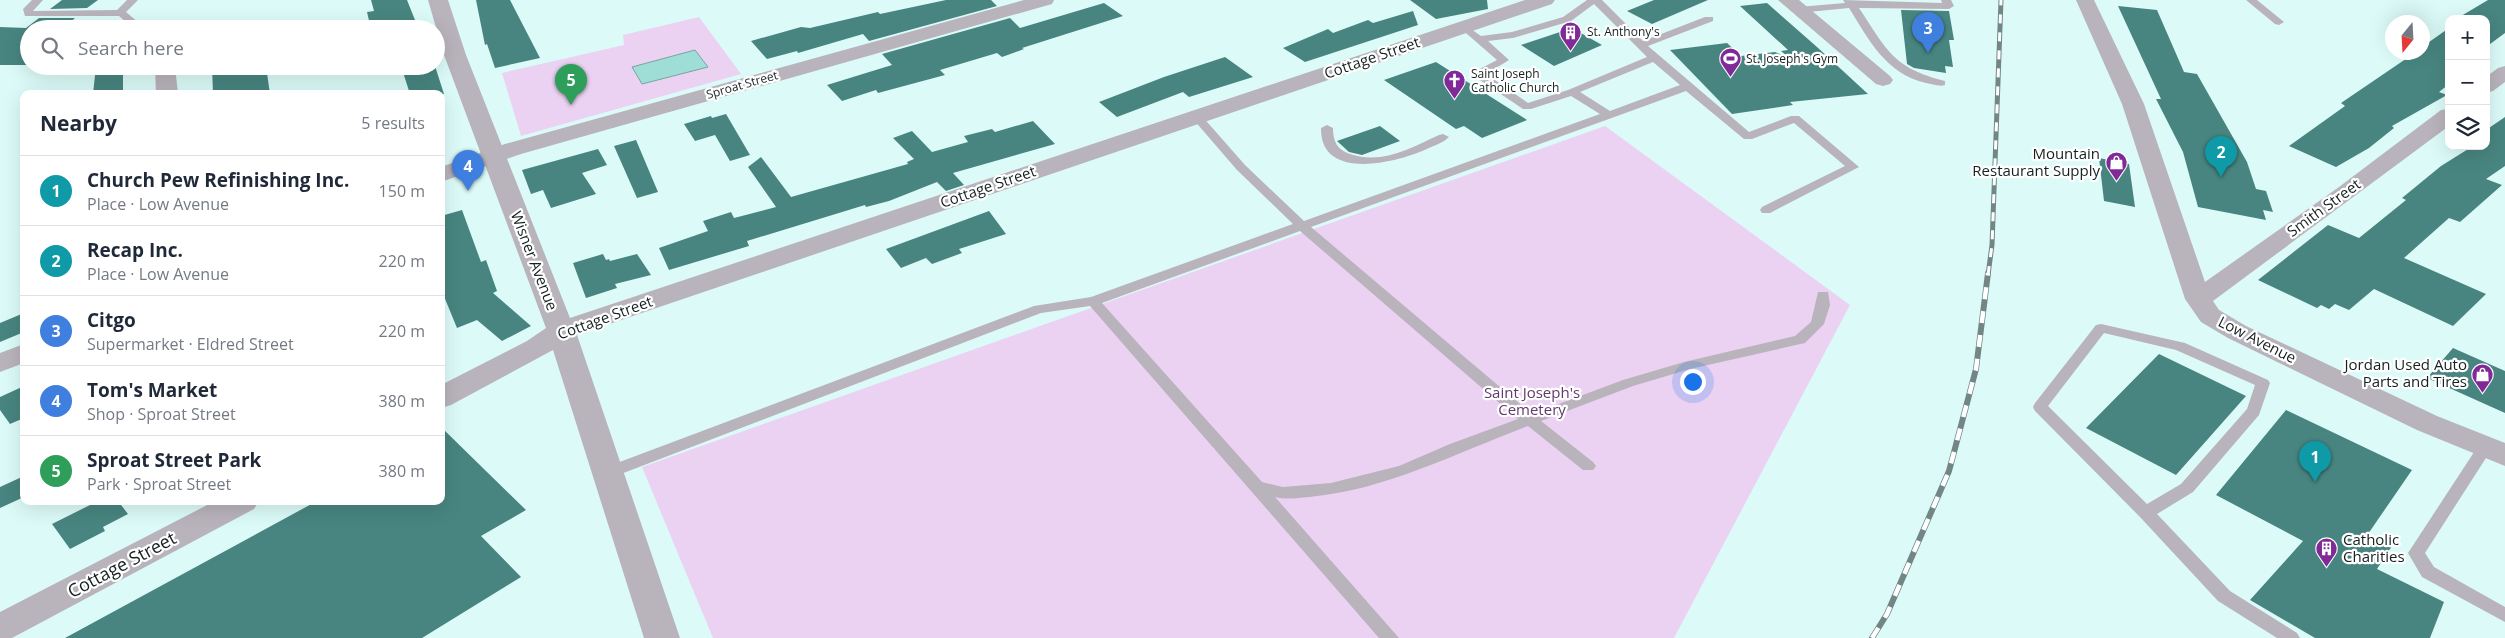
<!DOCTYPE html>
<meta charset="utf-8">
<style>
body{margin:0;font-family:"Open Sans",sans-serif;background:#f6f6f7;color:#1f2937}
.controls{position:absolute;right:15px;top:15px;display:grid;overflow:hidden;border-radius:10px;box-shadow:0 5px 20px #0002}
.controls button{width:45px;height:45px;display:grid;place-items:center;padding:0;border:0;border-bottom:1px solid #e0e1e3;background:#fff;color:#1f2937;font:25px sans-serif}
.compass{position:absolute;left:2385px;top:15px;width:45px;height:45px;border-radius:50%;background:#fff;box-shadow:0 5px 20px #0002;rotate:198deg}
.you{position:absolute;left:1692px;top:381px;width:18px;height:18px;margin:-12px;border:4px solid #fff;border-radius:50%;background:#1a73e8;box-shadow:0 0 0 8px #1a73e833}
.badge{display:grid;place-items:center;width:32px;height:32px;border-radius:50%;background:#802a98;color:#fff;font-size:16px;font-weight:700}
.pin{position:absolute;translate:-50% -41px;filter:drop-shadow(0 1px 2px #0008)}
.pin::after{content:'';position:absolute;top:26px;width:18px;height:15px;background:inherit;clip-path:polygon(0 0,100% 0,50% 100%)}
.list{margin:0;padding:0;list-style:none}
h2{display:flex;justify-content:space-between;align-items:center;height:65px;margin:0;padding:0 20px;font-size:21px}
h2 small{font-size:16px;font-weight:400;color:#747a83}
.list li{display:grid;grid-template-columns:32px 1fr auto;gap:15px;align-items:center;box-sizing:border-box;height:70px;padding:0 20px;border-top:1px solid #e0e1e3}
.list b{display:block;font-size:19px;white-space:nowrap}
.list p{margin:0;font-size:16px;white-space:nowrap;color:#747a83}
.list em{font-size:16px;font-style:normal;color:#747a83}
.icon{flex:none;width:28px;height:28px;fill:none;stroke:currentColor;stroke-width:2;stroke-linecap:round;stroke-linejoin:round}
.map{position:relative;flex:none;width:2505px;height:638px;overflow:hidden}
.search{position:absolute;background:#fff;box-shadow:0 5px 20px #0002;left:20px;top:20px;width:425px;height:55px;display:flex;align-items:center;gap:12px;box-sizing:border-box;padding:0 18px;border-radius:28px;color:#747a83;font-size:19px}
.panel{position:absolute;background:#fff;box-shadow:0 5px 20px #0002;left:20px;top:90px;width:425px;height:415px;border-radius:10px}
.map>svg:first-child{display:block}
</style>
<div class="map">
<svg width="2505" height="638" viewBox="0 0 2505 638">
<rect width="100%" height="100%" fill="#dcfbf8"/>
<path fill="#ebd2f3" d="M699 17 741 74 521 136 502 73 624 45 623 35Z
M1605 126 1850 305 1674 638H713L642 467Z"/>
<path fill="#9fded7" stroke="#76a5a0" d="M695 50 708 67 642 84 632 67Z"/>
<path fill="#488580" d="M62 0H98L87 8 50 9Z
M371 0H407L417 25 401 29H371L367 12 374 11Z
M476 0H510L540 58 495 68 487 44 485 45Z
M946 0H991L997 6 869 41 863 34 798 53 797 51 767 59 751 41 801 27 810 28 878 12 880 14Z
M1410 0H1487L1488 9 1436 19Z
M1654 0H1708L1652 24 1627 11Z
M2488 0H2505V33L2486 47V19H2456Z
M1104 3 1123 16 1022 48 1024 49 1002 57 997 53 940 70 945 75 878 93 876 90 842 101 827 85 892 65 882 54 1010 18 1020 28Z
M1767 3 1817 47 1868 94 1790 102 1793 105 1732 114 1670 50 1727 43 1741 56 1775 52 1789 58 1781 51 1788 50 1740 6Z
M2118 6 2157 10 2184 72 2197 74 2247 162 2256 189 2266 191 2273 212 2263 210 2266 220 2198 207 2183 152 2156 99H2161Z
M1901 10 1949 11 1954 40H1949L1953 67 1945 66 1946 73 1914 68 1907 64Z
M1413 11 1418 25 1305 62 1283 48 1328 29 1333 33 1368 20 1373 23Z
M39 18H75L62 29H29V65H0V27L26 28Z
M1572 28 1602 45 1554 66 1521 45Z
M2449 28V84L2439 92 2447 95 2392 126 2394 128 2369 148 2336 167 2289 146 2345 106 2341 103 2416 52H2422V47Z
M1225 57 1253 77 1189 97 1183 92 1117 117 1099 102 1164 77Z
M1436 62 1527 120 1482 138 1464 126 1456 129 1384 80Z
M96 66H123V94H93Z
M212 66H266L270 94H213Z
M401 66H435L444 94H410Z
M726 114 750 155 730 161 715 135 695 141 684 124 711 116 712 118Z
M2505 117V166L2486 179 2502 185 2460 222 2449 218 2404 258 2486 294 2453 326 2374 289 2349 310 2335 304 2329 309 2321 305 2317 308 2258 280 2328 225 2359 238 2406 200 2402 198 2441 166 2473 146H2486V130Z
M1033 121 1055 144 953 173 964 185 946 191 937 182 889 201 866 207 865 205 747 241 749 246 669 270 659 248 708 231 703 221 731 212 734 218 776 207 748 167 761 157 791 197 908 164 907 162 914 159 893 138 912 131 932 152 968 142 964 136 992 129 995 132Z
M1380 126 1400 141 1362 155 1349 152 1337 141Z
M636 140 658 192 637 198 614 146Z
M598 149 607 165 582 173 596 194 551 208 543 190 531 194 522 170Z
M2099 158 2129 164 2135 207 2104 201Z
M462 210 481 262 486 260 497 291 493 293 531 326 502 341 477 320 457 328 441 289V216Z
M989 211 1006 234 959 249 962 253 932 264 926 258 901 268 886 249Z
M603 254 606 260 609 259 610 261 637 254 651 275 615 284 617 288 586 298 573 263Z
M24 313V332L0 342V323Z
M2453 348 2505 371V413L2427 378Z
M2159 354 2246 396 2176 475 2086 428Z
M24 386V418L10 424 0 410V397Z
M2286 410 2412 470 2368 534 2392 546 2377 569 2444 602 2430 638H2315L2250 600 2303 541 2216 495Z
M441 427 526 510 481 536 521 577 422 638H65L317 501H441Z
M24 476V497L0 508V487Z
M98 501H118L128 514 103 527 105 531 70 549 52 524Z"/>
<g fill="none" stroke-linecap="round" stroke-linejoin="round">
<path fill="#b9b3bc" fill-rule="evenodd" d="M32 0H43L33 11 117 10 127 0H138L126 12 146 29H134L119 16H25L23 9Z
M1587 0H1602L1643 41 1705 17H1713V21L1648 46 1749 132 1791 116H1799L1859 167 1770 213H1762L1760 210 1762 207 1845 166 1794 123 1752 139H1744L1686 91 1311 227 1532 414 1623 380 1684 362 1795 336 1811 322 1818 292H1828L1830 305 1824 324 1805 343 1690 369 1633 386 1541 421 1593 462 1596 466 1593 470H1583L1528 426C1456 453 1386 490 1309 497 1298 498 1286 500 1275 497L1399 638H1379L1090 306 1041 313 613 477H601L599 473 601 469 1034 306 1091 297 1293 224 1237 170 1193 119V115H1201L1245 165 1304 221 1600 114 1571 96 1531 109H1523L1474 76V72L1497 60 1459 27 1464 24 1481 36 1512 32 1563 17ZM1594 4 1647 57 1568 90 1528 103 1486 74 1509 60 1488 41 1513 38 1571 21ZM1653 62 1680 85 1610 111 1580 92ZM1300 231 1518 419 1450 444 1399 466 1331 483 1283 487 1262 482 1102 303Z
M1843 0 1942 3 1941 0H1951L1954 6 1949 9 1859 8C1887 50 1893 68 1945 81V85C1939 87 1932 84 1926 83 1886 74 1869 40 1849 8L1798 13 1793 10 1798 7 1845 3Z
M2246 0H2257L2284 22 2279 25 2275 24Z
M1327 125 1333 128C1333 141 1337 150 1350 154 1382 165 1411 148 1439 135L1443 134 1449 137C1444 142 1436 145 1429 148 1400 162 1320 183 1321 128Z
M2101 324 2185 343 2268 380 2270 383 2259 415 2193 492 2157 514 2230 591 2297 633 2300 638H2277L2218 601 2140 517 2035 411 2033 407 2035 403 2096 325ZM2104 333 2176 350 2255 385 2247 409 2181 484 2147 504 2048 406Z
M2485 442 2490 443 2493 447 2425 553 2434 567 2505 607V622L2422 577 2408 553 2480 443Z"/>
<path fill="#b9b3bc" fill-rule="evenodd" d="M1024 0H1054L1052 4 521 154 441 182V167L505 144Z
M1778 0H1799L1890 76 1893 80 1890 84 1883 86 1876 84Z
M2076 0H2094L2144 104 2205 282 2339 187 2441 110 2449 109V126L2213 301 2219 310 2246 326 2437 416 2505 443V466L2417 430 2228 338 2201 322 2185 299 2122 104Z
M155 66H175L178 94H156Z
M2505 66V82L2493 91 2486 93V77L2498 68Z
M24 344V363L0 372V353Z"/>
<path fill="#b9b3bc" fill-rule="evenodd" d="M428 0H448L466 55 570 318 1525 0H1555L1552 4 577 335 680 638H644L553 350 451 405 441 408V385L527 341 546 328 444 55Z
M215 501H259L254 509 12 638H0V612Z"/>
<defs>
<path id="rail-far1" d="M1988 275 1992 245 2001 0"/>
<path id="rail" d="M1872 638 1887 614 1949 471 1976 369 1988 273"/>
</defs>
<use href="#rail-far1" stroke="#728785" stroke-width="5"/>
<use href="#rail" stroke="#728785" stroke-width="6"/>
<use href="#rail-far1" stroke="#fff" stroke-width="3" stroke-dasharray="9" stroke-linecap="butt"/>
<use href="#rail" stroke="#fff" stroke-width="4.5" stroke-dasharray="12" stroke-linecap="butt"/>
</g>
<defs>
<symbol id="building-pin" viewBox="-11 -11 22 30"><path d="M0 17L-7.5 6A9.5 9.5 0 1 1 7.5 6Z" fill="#802a98" stroke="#fff"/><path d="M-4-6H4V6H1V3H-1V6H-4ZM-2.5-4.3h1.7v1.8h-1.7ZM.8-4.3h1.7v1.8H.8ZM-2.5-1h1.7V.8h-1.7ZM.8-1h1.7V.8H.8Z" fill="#fff"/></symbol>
<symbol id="stadium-pin" viewBox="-11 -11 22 30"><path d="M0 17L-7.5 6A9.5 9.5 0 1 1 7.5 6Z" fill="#802a98" stroke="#fff"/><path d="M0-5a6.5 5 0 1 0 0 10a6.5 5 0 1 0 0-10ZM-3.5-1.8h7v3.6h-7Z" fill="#fff"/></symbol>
<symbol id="church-pin" viewBox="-11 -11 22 30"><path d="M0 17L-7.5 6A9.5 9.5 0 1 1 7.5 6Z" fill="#802a98" stroke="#fff"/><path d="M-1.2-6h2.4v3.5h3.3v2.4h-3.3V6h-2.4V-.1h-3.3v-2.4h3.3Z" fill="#fff"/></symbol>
<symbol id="shop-pin" viewBox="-11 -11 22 30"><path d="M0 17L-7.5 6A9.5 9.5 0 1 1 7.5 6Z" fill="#802a98" stroke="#fff"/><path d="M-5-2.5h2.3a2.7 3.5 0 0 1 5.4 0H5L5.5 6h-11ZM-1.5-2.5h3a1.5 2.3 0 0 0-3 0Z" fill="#fff"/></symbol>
</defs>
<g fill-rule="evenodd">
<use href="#building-pin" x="1558" y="20" width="25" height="34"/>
<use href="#stadium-pin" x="1718" y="46" width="25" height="34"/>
<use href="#church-pin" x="1442" y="68" width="25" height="34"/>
<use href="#shop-pin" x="2104" y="150" width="25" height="34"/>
<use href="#shop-pin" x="2470" y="362" width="25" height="34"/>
<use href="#building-pin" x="2314" y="536" width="25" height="34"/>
</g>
<g text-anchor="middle" stroke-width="4.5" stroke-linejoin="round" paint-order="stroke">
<g font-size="12" fill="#152120" stroke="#fff" text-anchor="start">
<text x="1587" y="36">St. Anthony's</text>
<text x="1746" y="63">St. Joseph's Gym</text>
<text x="1471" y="78">Saint Joseph<tspan x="1471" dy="14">Catholic Church</tspan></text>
</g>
<g font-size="12" fill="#152120" stroke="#fff">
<text transform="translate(742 85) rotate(-16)" y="4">Sproat Street</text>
</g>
<g font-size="15" fill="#152120" stroke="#fff">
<text transform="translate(1372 58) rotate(-19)" y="5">Cottage Street</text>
<text transform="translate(988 187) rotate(-19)" y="5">Cottage Street</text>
<text transform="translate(2324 208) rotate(-36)" y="5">Smith Street</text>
<text transform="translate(534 261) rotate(69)" y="5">Wisner Avenue</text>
<text transform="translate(605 318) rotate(-20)" y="5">Cottage Street</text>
<text transform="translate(2257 340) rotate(27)" y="5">Low Avenue</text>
</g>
<g font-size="15" fill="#152120" stroke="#fff" text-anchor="end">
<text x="2100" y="159">Mountain<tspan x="2100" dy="17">Restaurant Supply</tspan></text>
<text x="2467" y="370">Jordan Used Auto<tspan x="2467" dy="17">Parts and Tires</tspan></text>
<text x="2343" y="545" text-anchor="start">Catholic<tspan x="2343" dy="17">Charities</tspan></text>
</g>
<g font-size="15" fill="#613a6d" stroke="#fff">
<text x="1532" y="398">Saint Joseph's<tspan x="1532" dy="17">Cemetery</tspan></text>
</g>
<g font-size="18" fill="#152120" stroke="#fff">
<text transform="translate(122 565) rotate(-28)" y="6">Cottage Street</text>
</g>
</g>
</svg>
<div class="controls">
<button>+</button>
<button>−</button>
<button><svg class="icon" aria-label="layers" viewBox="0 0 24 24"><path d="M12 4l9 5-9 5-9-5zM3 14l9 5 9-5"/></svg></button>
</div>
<svg class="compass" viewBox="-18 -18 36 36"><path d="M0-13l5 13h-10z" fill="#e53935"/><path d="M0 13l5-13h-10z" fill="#747a83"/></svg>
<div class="you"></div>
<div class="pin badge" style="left:2315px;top:482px;background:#0f9aa8">1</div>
<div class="pin badge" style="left:2221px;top:177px;background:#0f9aa8">2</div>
<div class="pin badge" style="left:1928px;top:53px;background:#3f7fe0">3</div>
<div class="pin badge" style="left:468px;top:191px;background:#3f7fe0">4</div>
<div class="pin badge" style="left:571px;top:105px;background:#2e9e5b">5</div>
<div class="search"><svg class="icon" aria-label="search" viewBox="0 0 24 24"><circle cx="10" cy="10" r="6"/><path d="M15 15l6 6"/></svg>Search here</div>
<section class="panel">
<h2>Nearby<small>5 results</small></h2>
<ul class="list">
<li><span class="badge" style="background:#0f9aa8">1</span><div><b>Church Pew Refinishing Inc.</b><p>Place · Low Avenue</p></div><em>150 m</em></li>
<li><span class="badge" style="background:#0f9aa8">2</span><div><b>Recap Inc.</b><p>Place · Low Avenue</p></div><em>220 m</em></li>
<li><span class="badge" style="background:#3f7fe0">3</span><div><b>Citgo</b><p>Supermarket · Eldred Street</p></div><em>220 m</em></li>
<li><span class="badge" style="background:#3f7fe0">4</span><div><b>Tom's Market</b><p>Shop · Sproat Street</p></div><em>380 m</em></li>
<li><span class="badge" style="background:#2e9e5b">5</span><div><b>Sproat Street Park</b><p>Park · Sproat Street</p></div><em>380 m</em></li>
</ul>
</section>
</div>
